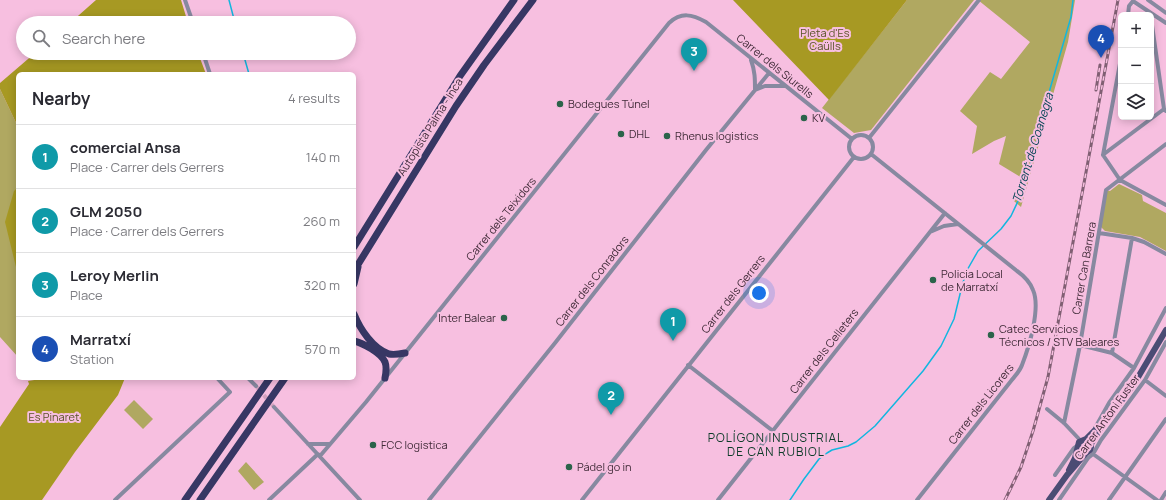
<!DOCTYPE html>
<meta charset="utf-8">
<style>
body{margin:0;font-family:Manrope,sans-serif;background:#f2f2f3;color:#2b2b33}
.controls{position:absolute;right:12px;top:12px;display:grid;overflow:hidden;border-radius:6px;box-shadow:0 2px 10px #0003}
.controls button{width:36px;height:36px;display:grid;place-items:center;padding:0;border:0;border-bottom:1px solid #e1e1e2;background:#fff;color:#2b2b33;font:20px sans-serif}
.you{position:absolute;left:759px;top:293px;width:14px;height:14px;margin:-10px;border:3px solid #fff;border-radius:50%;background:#1a73e8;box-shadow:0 0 0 6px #1a73e833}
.badge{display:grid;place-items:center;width:26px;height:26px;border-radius:50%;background:#2b634a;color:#fff;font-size:13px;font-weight:700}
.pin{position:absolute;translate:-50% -33px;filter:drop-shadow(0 1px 2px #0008)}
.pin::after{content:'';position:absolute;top:21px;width:14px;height:12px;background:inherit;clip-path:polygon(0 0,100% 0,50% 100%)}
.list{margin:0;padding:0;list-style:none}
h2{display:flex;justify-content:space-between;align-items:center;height:52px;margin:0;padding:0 16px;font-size:17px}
h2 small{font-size:13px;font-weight:400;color:#7c7c81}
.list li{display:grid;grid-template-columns:26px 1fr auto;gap:12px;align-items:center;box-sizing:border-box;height:64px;padding:0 16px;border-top:1px solid #e1e1e2}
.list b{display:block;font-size:15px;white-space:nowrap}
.list p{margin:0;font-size:13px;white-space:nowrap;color:#7c7c81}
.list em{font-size:13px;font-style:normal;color:#7c7c81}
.icon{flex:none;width:22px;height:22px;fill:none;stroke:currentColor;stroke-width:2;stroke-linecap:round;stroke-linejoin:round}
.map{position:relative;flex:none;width:1166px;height:500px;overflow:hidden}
.search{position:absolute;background:#fff;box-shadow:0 2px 10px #0003;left:16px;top:16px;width:340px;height:44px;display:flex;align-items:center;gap:10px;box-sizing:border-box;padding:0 14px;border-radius:22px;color:#7c7c81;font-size:15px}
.panel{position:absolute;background:#fff;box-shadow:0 2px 10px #0003;left:16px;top:72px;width:340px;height:308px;border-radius:6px}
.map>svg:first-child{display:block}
</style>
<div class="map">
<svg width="1166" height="500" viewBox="0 0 1166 500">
<rect width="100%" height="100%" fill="#f7bfe0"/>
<path fill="#b0a861" d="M907 0H974L871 130 854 133 822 108Z
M978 0H1075L1068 42 1021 207 1014 201 1022 178 999 164 1006 136 994 141 972 154 977 126 960 111 990 72 1001 79 1030 42Z
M0 89 18 127V357L0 337Z
M1119 184 1142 195 1143 201 1166 213V251L1140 237 1105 231 1100 226 1106 190 1110 191Z
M134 400 153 419 143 429 124 410Z
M246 462 264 482 254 490 238 471Z"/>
<path fill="#a79923" d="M96 0H181L188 23H70Z
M733 0H907L829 100Z
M35 53H198L206 74H18V127L0 89V83Z
M18 187V268L16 267 5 222 14 191Z
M47 378H125L118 395 75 452 42 500H0V427L29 384 28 381Z"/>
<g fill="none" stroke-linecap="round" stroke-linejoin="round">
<path stroke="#12b6df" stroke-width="1.5" d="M229 0 235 23
M243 53 249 74
M790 500 804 479 819 459 827 453 832 450 848 446 856 442 875 426 923 371 941 346 954 319 961 290 966 272 978 251 1001 229 1011 216 1019 199 1031 163 1050 89 1071 17 1073 0"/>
<path stroke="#d2a1be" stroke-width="4" stroke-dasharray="4 2" stroke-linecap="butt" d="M256 386 274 407"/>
<path stroke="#8789a0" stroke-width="4" d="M185 0 193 23
M1148 0 1166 13
M1128 15 1129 6 1133 1 1166 23
M1153 15 1151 18 1164 109 1166 111
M203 53 210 74
M751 60C755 71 755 79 755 90L765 86H785
M849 147a12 12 0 1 1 24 0a12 12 0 1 1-24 0Z
M869 138 979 0
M871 154 1017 271C1024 276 1030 282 1033 290 1041 308 1029 347 1022 365 1020 371 1015 376 1011 381L917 500
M1104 154 1164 109
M1103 155 1121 58
M1103 155 1120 180 1166 205
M930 232 944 226 958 224
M1099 233 1132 238 1144 242 1166 254
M1080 345 1112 353 1134 368
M1112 353 1132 238
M688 365 773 431
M248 378 256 386
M1145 380 1166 396
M274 407 360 500
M1047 409 1064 423 1080 440
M1064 423 1080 345 1106 190 1166 144
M1095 428 1109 403 1134 368 1166 308
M308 444H330
M1093 454 1157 500
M320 456 366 402 669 23C681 12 692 14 706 22L852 139
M1055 475 1074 448 1078 445
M115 500 230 392 217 378
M269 500 318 454
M429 500 555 343 706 150 769 73
M582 500 854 157
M718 500 945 213
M1059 500 1088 458 1093 454 1101 440 1145 380 1166 342
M1109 500 1166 419
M1161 500 1166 492"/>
<path stroke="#4b4c74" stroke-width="6" d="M1069 470 1075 458 1079 442 1086 439 1098 427
M1049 500 1067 475 1086 453 1090 450 1091 447V444L1100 429 1134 384 1166 330"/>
<path stroke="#373764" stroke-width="7" d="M354 247 460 76 514 0
M354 271 456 106 484 65 533 0
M354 284 358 267
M354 314C360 329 373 349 389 354 394 355 400 354 405 353
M354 341C363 343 381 353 385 362 387 367 386 373 385 378
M185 500 270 378
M200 500 285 378"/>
<defs>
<path id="rail" d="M1096 90 1100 65
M1005 500 1021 467 1033 431 1048 377 1118 0"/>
</defs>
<use href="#rail" stroke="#805f73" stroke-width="3"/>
<use href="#rail" stroke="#f7bfe0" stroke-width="1.5" stroke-dasharray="4.5" stroke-linecap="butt"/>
</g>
<g fill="#2b634a" stroke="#f7bfe0" stroke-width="1.5">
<circle cx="560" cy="104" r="4"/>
<circle cx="804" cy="118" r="4"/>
<circle cx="621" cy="134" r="4"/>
<circle cx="667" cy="136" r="4"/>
<circle cx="933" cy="280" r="4"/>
<circle cx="504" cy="318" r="4"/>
<circle cx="991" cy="335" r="4"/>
<circle cx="373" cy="445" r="4"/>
<circle cx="569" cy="467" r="4"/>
</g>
<g text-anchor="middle" stroke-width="4" stroke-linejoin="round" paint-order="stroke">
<g font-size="11" fill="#5a5427" stroke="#f7bfe0">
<text x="825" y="37">Pleta d'Es<tspan x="825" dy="13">Caülls</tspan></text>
<text x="54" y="421">Es Pinaret</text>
</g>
<g font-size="11" fill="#402b38" stroke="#f7bfe0">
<text transform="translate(775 66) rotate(39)" y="4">Carrer dels Siurells</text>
<text transform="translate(430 127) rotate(-58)" y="4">Autopista Palma - Inca</text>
<text transform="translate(501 219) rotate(-51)" y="4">Carrer dels Teixidors</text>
<text transform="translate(1084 268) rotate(-80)" y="4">Carrer Can Barrera</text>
<text transform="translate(592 281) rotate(-52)" y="4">Carrer dels Conradors</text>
<text transform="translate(733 294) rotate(-52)" y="4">Carrer dels Gerrers</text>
<text transform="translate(824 351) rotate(-52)" y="4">Carrer dels Celleters</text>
<text transform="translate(981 404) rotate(-52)" y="4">Carrer dels Licorers</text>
<text transform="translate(1107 417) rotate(-54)" y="4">Carrer Antoni Fuster</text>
</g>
<g font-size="11" fill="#402b38" stroke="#f7bfe0" text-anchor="start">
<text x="568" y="108">Bodegues Túnel</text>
<text x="812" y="122">KV</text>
<text x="629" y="138">DHL</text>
<text x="675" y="140">Rhenus logistics</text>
<text x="941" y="278">Policia Local<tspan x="941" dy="13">de Marratxí</tspan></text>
<text x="496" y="322" text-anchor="end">Inter Balear</text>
<text x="999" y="333">Catec Servicios<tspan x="999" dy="13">Técnicos / STV Baleares</tspan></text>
<text x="381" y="449">FCC logistica</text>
<text x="577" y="471">Pádel go in</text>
</g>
<g font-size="12" font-style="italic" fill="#044455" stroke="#f7bfe0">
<text transform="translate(1033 148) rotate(-73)" y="4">Torrent de Coanegra</text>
</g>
<g font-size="12" letter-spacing="1" fill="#0d3b29" stroke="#f7bfe0">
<text x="776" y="442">POLÍGON INDUSTRIAL<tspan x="776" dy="14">DE CAN RUBIOL</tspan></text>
</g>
</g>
</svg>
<div class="controls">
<button>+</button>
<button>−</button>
<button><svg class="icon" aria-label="layers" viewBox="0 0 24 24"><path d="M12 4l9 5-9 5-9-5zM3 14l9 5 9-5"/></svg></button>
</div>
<div class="you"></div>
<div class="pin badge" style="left:673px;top:341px;background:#0f9aa8">1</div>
<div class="pin badge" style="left:611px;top:415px;background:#0f9aa8">2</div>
<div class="pin badge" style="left:694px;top:71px;background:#0f9aa8">3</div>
<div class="pin badge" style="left:1101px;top:58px;background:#1a4fb4">4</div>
<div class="search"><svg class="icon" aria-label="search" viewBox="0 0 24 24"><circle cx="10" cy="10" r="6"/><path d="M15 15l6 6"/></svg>Search here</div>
<section class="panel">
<h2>Nearby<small>4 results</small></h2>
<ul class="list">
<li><span class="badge" style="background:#0f9aa8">1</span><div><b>comercial Ansa</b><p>Place · Carrer dels Gerrers</p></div><em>140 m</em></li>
<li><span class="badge" style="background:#0f9aa8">2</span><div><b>GLM 2050</b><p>Place · Carrer dels Gerrers</p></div><em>260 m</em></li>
<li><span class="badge" style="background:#0f9aa8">3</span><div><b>Leroy Merlin</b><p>Place</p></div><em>320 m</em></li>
<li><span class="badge" style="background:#1a4fb4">4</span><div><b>Marratxí</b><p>Station</p></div><em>570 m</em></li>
</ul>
</section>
</div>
